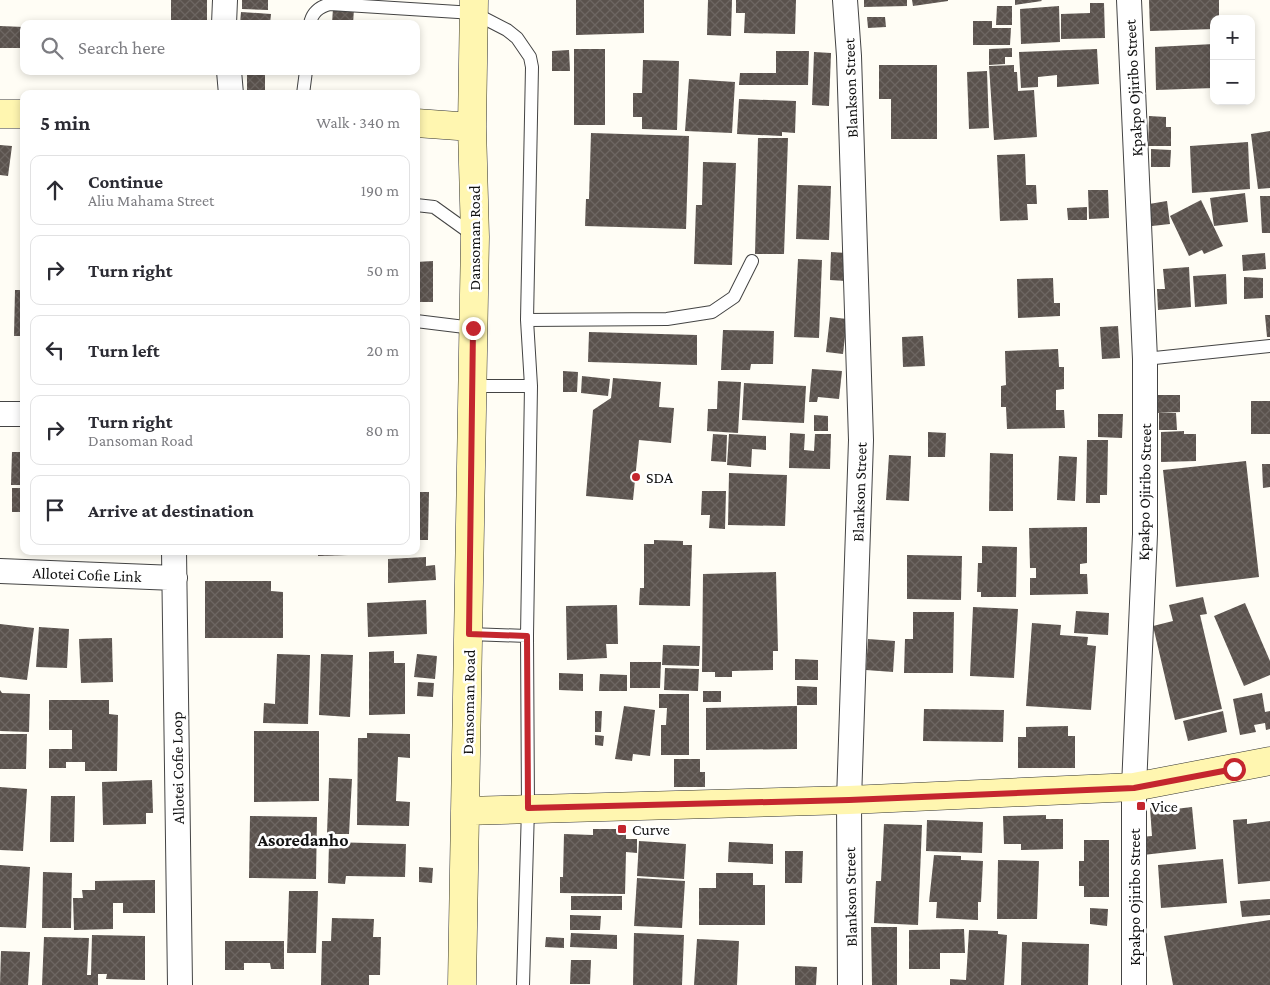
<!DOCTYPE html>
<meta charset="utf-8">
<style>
body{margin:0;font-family:"Crimson Pro",serif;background:#f7f7f7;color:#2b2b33}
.controls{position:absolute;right:15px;top:15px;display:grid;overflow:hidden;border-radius:10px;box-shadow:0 2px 8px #0003}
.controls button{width:45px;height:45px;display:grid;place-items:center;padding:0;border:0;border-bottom:1px solid #e1e1e2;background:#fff;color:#2b2b33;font:25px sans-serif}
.stop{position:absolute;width:15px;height:15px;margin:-11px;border:4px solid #c4262e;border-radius:50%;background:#fff}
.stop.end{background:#c4262e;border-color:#fff;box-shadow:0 1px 5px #0008}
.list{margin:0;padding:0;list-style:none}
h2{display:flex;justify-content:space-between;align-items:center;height:65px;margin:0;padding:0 20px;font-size:21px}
h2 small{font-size:16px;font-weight:400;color:#7c7c81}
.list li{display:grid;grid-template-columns:32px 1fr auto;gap:15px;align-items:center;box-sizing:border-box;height:70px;margin:0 10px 10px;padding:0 10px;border:1px solid #e1e1e2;border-radius:10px}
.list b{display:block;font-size:19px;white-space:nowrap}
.list p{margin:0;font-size:16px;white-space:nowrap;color:#7c7c81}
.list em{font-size:16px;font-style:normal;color:#7c7c81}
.icon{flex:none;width:28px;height:28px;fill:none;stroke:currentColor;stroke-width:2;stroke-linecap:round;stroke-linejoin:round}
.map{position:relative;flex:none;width:1270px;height:985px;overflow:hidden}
.search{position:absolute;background:#fff;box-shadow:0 2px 8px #0003;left:20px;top:20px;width:400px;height:55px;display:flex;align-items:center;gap:12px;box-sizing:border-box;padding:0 18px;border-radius:10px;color:#7c7c81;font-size:19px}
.panel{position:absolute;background:#fff;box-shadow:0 2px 8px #0003;left:20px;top:90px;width:400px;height:465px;border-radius:10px}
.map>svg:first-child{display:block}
</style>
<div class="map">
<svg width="1270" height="985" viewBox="0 0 1270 985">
<defs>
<pattern id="building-cross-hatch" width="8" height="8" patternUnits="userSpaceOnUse" patternTransform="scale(1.25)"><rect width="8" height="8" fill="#5a524d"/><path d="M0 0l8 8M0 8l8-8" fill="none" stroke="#6d6662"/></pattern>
</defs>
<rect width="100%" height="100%" fill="#fffdf5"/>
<path fill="url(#building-cross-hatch)" d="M171 0H207V24H171Z
M242 0H268V10L242 9Z
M576 0H644V33L576 35Z
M708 0H732L731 36 707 35Z
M736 0H796L795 34 744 33 745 13H736Z
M864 0H907V6L864 7Z
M912 0H948V1L913 6Z
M1015 0H1041L1042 1 1015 5Z
M1149 0H1219V19H1214V29L1150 31Z
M1090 3H1104L1105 38 1061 39V14L1090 13Z
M997 6H1012V25H996Z
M1059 6 1060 42 1021 44 1020 9Z
M333 8 354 9 353 24H332Z
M241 12 271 14 270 24H240Z
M867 17H885L886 27 868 28Z
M973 21H992V28H1011L1010 45H973Z
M0 26 24 27V48H0Z
M1214 44V88L1156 90 1155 47Z
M1012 48V57H1005V64L989 65V49Z
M574 49H605V125H574Z
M1097 49 1099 84 1057 87V75L1038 77V87L1021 88 1019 52Z
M569 50 570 71H552V51Z
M776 51H809L808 85H739L740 73H776Z
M814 52 831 53 829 106 812 105Z
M643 60 679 61 677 130 642 129V117H633V93H642Z
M879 65H937V139H891V99H879Z
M1014 65V72H1017L1018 91 1034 90 1037 137 994 140 989 66Z
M247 71H265V91L247 90Z
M987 71 989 128 969 129 967 72Z
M689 79 735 82 732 133 685 131Z
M739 99 796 101 795 133 782 132V136L737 134Z
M1149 116 1166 117V127H1171V146H1148Z
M1270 131V188L1258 189 1251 134Z
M591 133 689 136 686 229 585 226 586 199H589Z
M758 138H788L784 254H755Z
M1248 142 1250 189 1192 193 1190 146Z
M0 145 12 146 8 176 0 175Z
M1151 149 1171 150 1170 167H1151Z
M1025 154 1026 185H1036L1037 204H1027L1028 220 1000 221 997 155Z
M703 162 736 163 732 265 694 264 696 205H702Z
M798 185 831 186 829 240 796 239Z
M1088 190H1108L1109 218 1089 219Z
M1245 193 1248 222 1214 226 1210 198Z
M1260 196H1270V233H1262Z
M1201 200 1223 246 1204 254 1202 250 1189 256 1170 216Z
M1167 201 1170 224 1152 226 1149 204Z
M1087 207V220H1068L1067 208Z
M831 252 847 253 846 281 830 280Z
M1265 253 1266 269 1243 271 1242 255Z
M798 259 822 260 819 338 794 337Z
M433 261V302H416V262Z
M1189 267 1191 307 1158 310 1157 289H1165L1163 269Z
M1226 274 1227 304 1195 307 1193 276Z
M1244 277 1263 278V298L1244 299Z
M1053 278 1054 303H1060V316L1018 318 1017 279Z
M15 290H24V336H14Z
M1265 315H1270V337H1267Z
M830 317 847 319 843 354 826 352Z
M1118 326 1120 358 1102 359 1100 327Z
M723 330 774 331 773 364H751L750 370H721Z
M589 332 697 335V365L588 362Z
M923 336 925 366 903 367 902 337Z
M1058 349 1059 367H1064V389L1056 390V410H1064L1065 428 1007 429 1006 407H1001V386L1006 385 1005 351Z
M812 369 842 371 839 399 818 397 817 402H809Z
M563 371 578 372 577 392H563Z
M582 376 610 379 608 396 581 393Z
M613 378 661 382 659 407 674 408 671 443 639 440 633 500 586 496 593 410 611 398Z
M718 381 741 382 738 433 707 431 708 409H717Z
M744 383 806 386 804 423 742 420Z
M1157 395H1180V412L1157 413Z
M1251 401H1270V434H1251Z
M1159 413H1176L1177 430H1159Z
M1098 414H1123L1122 438 1098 437Z
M814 415 828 416V431H814Z
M1184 431V434H1196V461L1161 462V432Z
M928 432 946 433 945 457H928Z
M790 433 805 434 804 450 814 451 815 434H831L830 469 789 468Z
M713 434 727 435 726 462 711 461Z
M729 434 766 436V450L752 449 751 467 727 465Z
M1087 440H1108L1107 495H1100V503H1086Z
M12 452H24V485H11Z
M990 453 1013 454V511H989Z
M889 455 911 456 909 501 886 500Z
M1059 456 1077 457 1075 501 1057 500Z
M1246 461 1259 577 1176 587 1163 470Z
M1262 464H1270V487L1263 488Z
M729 473 787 475 785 526 728 525Z
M12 488H24V512H12Z
M702 491H726L725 529 709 528 710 515H701Z
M416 492H429L428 540H416Z
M1087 527V563L1080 564V574H1087L1088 594 1030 595V578H1036V568H1030L1029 528Z
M654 540 683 541V545H692L690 606 639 605 640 588H644V544H654Z
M982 546 1017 547 1016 597H981V592H977L978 563H982Z
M318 551H348V555L318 556Z
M907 555 962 556 961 600 907 599Z
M426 557V566L435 565 436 580 388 583V559Z
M776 572 778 651H773V670L732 671V677H715V672H702L703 574Z
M205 581H271V591L283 592V638H205Z
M1203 597 1207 614 1200 615 1222 709 1175 720 1153 626 1173 621 1169 605Z
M426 600 427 634 368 637 367 603Z
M1245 603 1270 661V675L1244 686 1214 616Z
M617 605 618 644H606L607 658 567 660 566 606Z
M973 607 1018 609 1014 678 970 676Z
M1076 611 1109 613 1108 635 1074 633Z
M913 612H954L953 673H904L905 639H913Z
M1032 623 1061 625 1060 635 1088 637 1087 645 1096 646 1091 710 1026 706Z
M0 624 34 628 27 680 0 677Z
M39 627 69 629 67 668 36 667Z
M112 638 113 682 81 683 79 639Z
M868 639 895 641 893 672 866 670Z
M663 645 700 646 699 666 662 665Z
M394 651V663H405V714L369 715V652Z
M277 654 310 655 308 724 263 723 264 703 275 704Z
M321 654 353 655 350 717 319 715Z
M417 654 437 656 435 679 414 677Z
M795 659 818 660V680H795Z
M630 662H661L660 688H630Z
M665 668 699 669 698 691 664 690Z
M559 673 583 674V691L559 690Z
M600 674 627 675V691H599Z
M418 682 434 683 433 697 417 696Z
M797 686 817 687V705H797Z
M0 690 2 693 30 694 29 732 0 731Z
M703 691H721V702H703Z
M1262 693 1265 712 1270 711V729L1266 730 1265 723 1254 725 1256 732 1240 735 1233 699Z
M659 694H689V755H661V725H666L667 708H659Z
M49 700H109V714L118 715 117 771H85V762H66V768H49V749H72V730H49Z
M624 706 655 710 650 756 633 754 632 761 615 759Z
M797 706V749L706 750V708Z
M924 709 1004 710 1003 742 923 741Z
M595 711H602L601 732H595Z
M1223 711 1227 732 1188 741 1183 721Z
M1068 726V736H1075V768H1018V737H1026V727Z
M254 731H319V801L254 802Z
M367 733 410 734V758L398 757 396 801 410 802 409 826 357 825 358 738H367Z
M0 734H27L26 769H0Z
M595 735 604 736 603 746 595 745Z
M674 759H700V772H705V787H674Z
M329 778 352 779 349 834H327Z
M152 780 153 813H146V824L103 825 102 782Z
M0 787 27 789 23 851 0 850Z
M51 796H75L74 842H50Z
M1175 805V809L1192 807 1196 849 1143 855 1141 837 1152 836 1150 808Z
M1046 815V819H1063V849L1021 850V844H1004L1003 816Z
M250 816 317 817 316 879 249 878Z
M1247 819V824L1270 821V881L1238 884 1233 820Z
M927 820 983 822 982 853 926 851Z
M884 824 922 825 918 925 874 923 876 881H881Z
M593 829H626V839H637V853L626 852 625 894 560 893V877H563L564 834 593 835Z
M1084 840H1109V897H1084V886H1079V861H1084Z
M639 841 686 844 684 879 637 876Z
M329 842 406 844 405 877 346 876 345 884 328 883Z
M729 842 773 844V864L728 862Z
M785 851H803L802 883H785Z
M934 855 961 856V860L983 861 981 902H978V920L936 918 937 902H929Z
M1223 859 1227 903 1161 908 1158 865Z
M998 860 1039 861 1037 919H997Z
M0 865 30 867 26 928 0 927Z
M419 867 433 868 432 883 419 882Z
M43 872 72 873 71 928H42Z
M716 873H753V885H765V925H699V888H716Z
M637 878 685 881 682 928 634 926Z
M155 880V913H123V903H113V929L74 930 73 898H83L82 890H95V881Z
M289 891H318L316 953H287Z
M571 896H622V910H571Z
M1270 899V915L1242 917 1240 901Z
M1090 908 1108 909 1107 926 1090 924Z
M570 915 601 916 600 930H570Z
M332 918 374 919 373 937H381L380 975H369V985H321L322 941H331Z
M1270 920V985H1173L1164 936Z
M871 927H897V985H872Z
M964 929 965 953H940V969H909V930Z
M969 930 998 931V934L1007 935 1004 985H950V979L966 980Z
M571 933 617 935V949L570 947Z
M634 933 684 935 682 985H633Z
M92 935 145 936V980L106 979 107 974H98V985H42L44 937 89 938 87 975H91Z
M546 937 564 938V948L545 947Z
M697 939 739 941 737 985H694Z
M225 941H284V969H271L270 963H244V970H225Z
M1022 942 1089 944 1088 985H1021Z
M1 951 30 952 28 985H0Z
M571 960H591L590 984H570Z
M795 966 817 967 816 985H795Z"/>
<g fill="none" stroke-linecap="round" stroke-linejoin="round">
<defs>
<path id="lane" d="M310 24C312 12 319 7 330 4L474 13 507 30 517 38 530 57 532 67 527 320 531 386 527 636 528 808 523 985
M303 94 306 71
M416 205 434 207 473 235
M527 320 667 319 712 312 734 297 752 261
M416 321 473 328
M1145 359 1270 346
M472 386H531
M469 634 527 636"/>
<path id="street" d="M845 0 849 56 861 440 849 800 850 985
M1129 0 1145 359V534L1134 787V985
M224 24 225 0
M229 71 231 94
M0 414H24
M174 551 180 985
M0 571 175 578"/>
<path id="secondary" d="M0 114H24
M416 123 472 127
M465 811 849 800 1134 787 1270 761
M462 985 475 237 472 127 474 0"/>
</defs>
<use href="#lane" stroke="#444" stroke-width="14"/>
<use href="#street" stroke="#444" stroke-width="26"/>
<use href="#secondary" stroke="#333" stroke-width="29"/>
<use href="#lane" stroke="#fff" stroke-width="12"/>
<use href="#street" stroke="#fff" stroke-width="24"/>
<use href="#secondary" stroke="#fff6b0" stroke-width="28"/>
</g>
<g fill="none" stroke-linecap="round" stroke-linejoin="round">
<path stroke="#c4262e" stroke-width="6" d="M473 328 469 634 527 636 528 808 849 800 1134 788 1234 769"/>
</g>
<g fill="#c4262e" stroke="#fff" stroke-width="2">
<circle cx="636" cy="477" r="5"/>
<rect x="1136" y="801" width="10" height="10" rx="2.5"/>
<rect x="617" y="824" width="10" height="10" rx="2.5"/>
</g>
<g text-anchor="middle" stroke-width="5" stroke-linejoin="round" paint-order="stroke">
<g font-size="16" fill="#111" stroke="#fff">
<text transform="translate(850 88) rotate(-92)" y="6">Blankson Street</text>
<text transform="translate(1133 88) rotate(-93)" y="6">Kpakpo Ojiribo Street</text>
<text transform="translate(474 238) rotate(-90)" y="6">Dansoman Road</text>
<text transform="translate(859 492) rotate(-88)" y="6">Blankson Street</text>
<text transform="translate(1144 492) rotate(-89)" y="6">Kpakpo Ojiribo Street</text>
<text transform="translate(87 574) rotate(2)" y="6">Allotei Cofie Link</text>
<text transform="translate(468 702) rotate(-89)" y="6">Dansoman Road</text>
<text transform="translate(177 768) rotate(-91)" y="6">Allotei Cofie Loop</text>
<text transform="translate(850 897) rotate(-91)" y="6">Blankson Street</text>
<text transform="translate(1134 897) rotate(-90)" y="6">Kpakpo Ojiribo Street</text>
</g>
<g font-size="16" fill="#111" stroke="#fff" text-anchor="start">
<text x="646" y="483">SDA</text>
<text x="1151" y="812">Vice</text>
<text x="632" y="835">Curve</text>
</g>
<g font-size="18" font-weight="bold" fill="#111" stroke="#fff">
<text x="303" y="846">Asoredanho</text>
</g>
</g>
</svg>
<div class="controls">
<button>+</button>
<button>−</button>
</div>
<div class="stop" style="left:1234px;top:769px"></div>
<div class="stop end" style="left:473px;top:328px"></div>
<div class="search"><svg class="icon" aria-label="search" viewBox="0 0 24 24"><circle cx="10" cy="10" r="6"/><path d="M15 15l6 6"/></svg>Search here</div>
<section class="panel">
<h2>5 min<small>Walk · 340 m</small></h2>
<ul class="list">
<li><svg class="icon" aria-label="ahead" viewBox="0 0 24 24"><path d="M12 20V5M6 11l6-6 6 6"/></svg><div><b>Continue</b><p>Aliu Mahama Street</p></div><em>190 m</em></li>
<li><svg class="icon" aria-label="right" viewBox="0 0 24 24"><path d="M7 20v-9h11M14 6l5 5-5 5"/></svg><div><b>Turn right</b></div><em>50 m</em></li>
<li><svg class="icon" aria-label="left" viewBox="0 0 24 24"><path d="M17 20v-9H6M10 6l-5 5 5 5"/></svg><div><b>Turn left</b></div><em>20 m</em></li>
<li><svg class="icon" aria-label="right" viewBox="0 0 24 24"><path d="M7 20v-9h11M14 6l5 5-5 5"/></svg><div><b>Turn right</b><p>Dansoman Road</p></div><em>80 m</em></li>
<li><svg class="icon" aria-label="arrive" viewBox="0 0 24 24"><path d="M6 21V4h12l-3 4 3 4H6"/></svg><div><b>Arrive at destination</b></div></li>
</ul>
</section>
</div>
